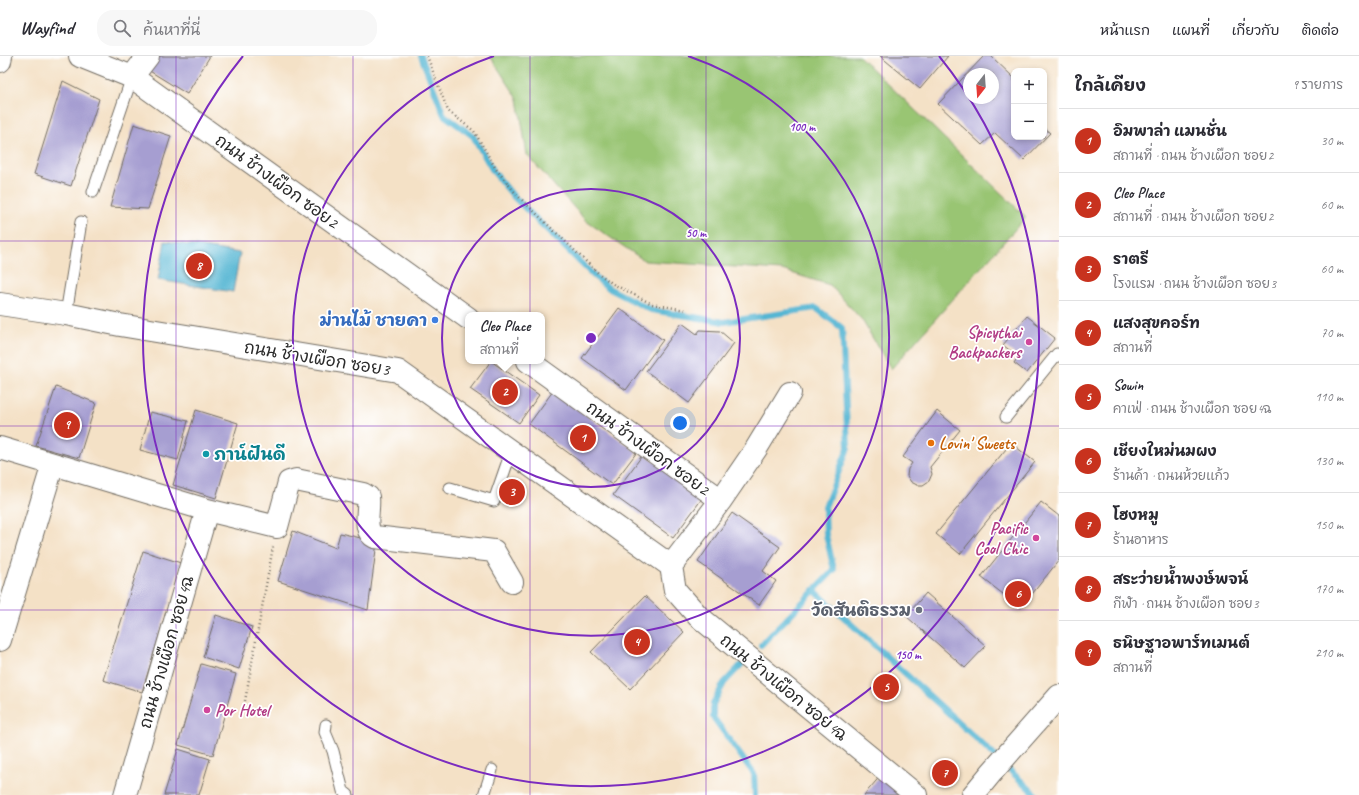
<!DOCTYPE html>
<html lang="th">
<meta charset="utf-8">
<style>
body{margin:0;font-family:Caveat,"Playpen Sans Thai",sans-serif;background:#f7f7f7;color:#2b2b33}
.controls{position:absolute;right:12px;top:12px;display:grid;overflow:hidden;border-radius:8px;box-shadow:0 2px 6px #0003}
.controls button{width:36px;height:36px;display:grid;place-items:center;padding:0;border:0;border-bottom:1px solid #e1e1e2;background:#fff;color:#2b2b33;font:20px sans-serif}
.compass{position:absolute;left:963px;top:12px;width:36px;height:36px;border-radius:50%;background:#fff;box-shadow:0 2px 6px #0003;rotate:197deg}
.you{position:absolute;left:680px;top:367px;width:14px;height:14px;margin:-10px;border:3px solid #fff;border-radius:50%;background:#1a73e8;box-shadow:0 0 0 6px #1a73e833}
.badge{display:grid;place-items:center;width:26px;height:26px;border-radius:50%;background:#c8321e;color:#fff;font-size:13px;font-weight:700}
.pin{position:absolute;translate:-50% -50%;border:2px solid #fff;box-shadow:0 1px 4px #0006}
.popup{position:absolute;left:465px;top:256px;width:80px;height:52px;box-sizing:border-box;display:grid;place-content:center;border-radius:8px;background:#fff;filter:drop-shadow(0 1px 3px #0005);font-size:13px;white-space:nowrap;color:#7c7c81}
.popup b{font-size:15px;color:#2b2b33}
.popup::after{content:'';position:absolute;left:50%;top:100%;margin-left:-8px;border:8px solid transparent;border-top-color:#fff}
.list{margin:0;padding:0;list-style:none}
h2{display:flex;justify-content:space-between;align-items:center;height:52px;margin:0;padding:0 16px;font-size:17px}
h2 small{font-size:13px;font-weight:400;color:#7c7c81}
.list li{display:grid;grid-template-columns:26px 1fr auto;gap:12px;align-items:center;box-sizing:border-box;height:64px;padding:0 16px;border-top:1px solid #e1e1e2}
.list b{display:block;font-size:15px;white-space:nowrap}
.list p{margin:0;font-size:13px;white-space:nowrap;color:#7c7c81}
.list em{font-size:13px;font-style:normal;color:#7c7c81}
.icon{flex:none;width:22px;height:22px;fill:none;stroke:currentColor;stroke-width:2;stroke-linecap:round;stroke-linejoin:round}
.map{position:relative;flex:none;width:1059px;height:739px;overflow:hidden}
header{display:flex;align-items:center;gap:24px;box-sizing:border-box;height:56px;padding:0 20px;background:#fff;border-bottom:1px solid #e1e1e2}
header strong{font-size:19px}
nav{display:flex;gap:22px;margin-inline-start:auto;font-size:14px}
.search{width:280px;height:36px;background:#f7f7f7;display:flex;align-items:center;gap:10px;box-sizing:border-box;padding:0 14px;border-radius:16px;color:#7c7c81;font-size:15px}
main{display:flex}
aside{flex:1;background:#fff}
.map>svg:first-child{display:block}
</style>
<header>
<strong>Wayfind</strong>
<div class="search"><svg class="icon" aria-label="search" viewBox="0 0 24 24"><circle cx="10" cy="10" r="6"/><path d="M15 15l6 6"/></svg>ค้นหาที่นี่</div>
<nav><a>หน้าแรก</a><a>แผนที่</a><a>เกี่ยวกับ</a><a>ติดต่อ</a></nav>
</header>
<main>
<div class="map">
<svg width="1059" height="739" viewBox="0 0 1059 739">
<rect width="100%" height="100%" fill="#fff"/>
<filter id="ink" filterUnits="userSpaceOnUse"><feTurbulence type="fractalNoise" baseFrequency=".025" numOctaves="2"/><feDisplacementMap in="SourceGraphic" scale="8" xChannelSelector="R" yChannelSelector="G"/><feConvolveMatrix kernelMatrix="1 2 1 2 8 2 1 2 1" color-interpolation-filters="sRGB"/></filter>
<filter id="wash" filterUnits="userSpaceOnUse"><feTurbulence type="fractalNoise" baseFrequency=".012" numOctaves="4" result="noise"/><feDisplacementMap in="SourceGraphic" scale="16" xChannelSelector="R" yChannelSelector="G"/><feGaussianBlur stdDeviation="0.9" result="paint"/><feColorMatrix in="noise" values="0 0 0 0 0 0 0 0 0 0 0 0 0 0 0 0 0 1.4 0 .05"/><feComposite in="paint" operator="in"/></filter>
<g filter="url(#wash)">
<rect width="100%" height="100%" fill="#f4e1c6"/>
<path fill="#99c573" stroke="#62784f" d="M490 0H859L1026 161 891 313 862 264 830 229 782 214 645 205 586 165 527 99 518 43Z"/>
<path fill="#55b6d3" stroke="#40707f" d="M165 185 240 197 233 236 158 224Z"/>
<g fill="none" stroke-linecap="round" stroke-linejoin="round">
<path stroke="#55b6d3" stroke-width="6" d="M308 0H312
M421 0 444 59 473 80 493 115 514 141 596 222 610 233 651 254 724 266 816 252 842 272 848 392 825 451 826 479 834 514 761 589
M814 534 980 686 1036 739
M742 608 724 627 713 648V661L754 718 755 739"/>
</g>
<g id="blocks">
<path fill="#a69ed1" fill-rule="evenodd" d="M156 0H210L187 38 148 14Z
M880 0H948L920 33Z
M984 0H991L1014 22V81H1044V72L1050 77 1024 104 995 77 982 89 938 48ZM969 18H993V42H969Z
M63 25 99 43 71 130 34 118Z
M134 68 171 80 148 153 110 151Z
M619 252 663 284 626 334 582 302Z
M1027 260 1055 282 1027 317 1014 307 1018 301 1003 289Z
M682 267 697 278 700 274 720 275 734 287 689 347 646 315Z
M491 305 539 339 519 367 470 333Z
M56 331 96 347 79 402 36 390Z
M553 335 637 396 612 429 529 368Z
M196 354 238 367 216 442 173 429Z
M937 355 960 374 930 411 932 418 929 425 923 429H917L911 426 907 420 908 413 912 407 903 401Z
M150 356 188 365 178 404 140 394Z
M1011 387 1035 406 960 498 936 478Z
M644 397 704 440 673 482 613 439Z
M1041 446 1059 460V504L1021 552 981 521Z
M732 457 780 491 763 515 776 525 759 549 698 506Z
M293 475 336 492 340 477 377 486 368 554 278 525Z
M143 495 181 507 142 636 103 624Z
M926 537 986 590 965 612 906 560Z
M645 540 684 576 630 633 591 596Z
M216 559 252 571 239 613 203 601Z
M201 608 236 618 213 699 178 689Z
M178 693 210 703 199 739H164Z
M882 718 906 739H864Z"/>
</g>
</g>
<g filter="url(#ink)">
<use href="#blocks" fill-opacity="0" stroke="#716b61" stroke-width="1"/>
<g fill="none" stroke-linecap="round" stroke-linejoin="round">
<defs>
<path id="service" d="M93 136 132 21
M66 258 81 166
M1006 361 1057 298 1059 300
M450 432 494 445 511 396
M326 669 325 676 333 695 343 735 348 739
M484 739 492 714"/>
<path id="minor" d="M80 0 132 21 468 262
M0 5 1 0
M132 21 148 0
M0 248 66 258 120 269 398 315 671 510
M528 305 721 444 671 510
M0 392 207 454 277 471 289 426 296 424 363 438 368 441C370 453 362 475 375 481L494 495 512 526
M721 444 756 393 790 337
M671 510 675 534 698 560 916 739
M0 584 53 408
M125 739 207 454
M973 739 992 716 1059 640"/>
</defs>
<use href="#service" stroke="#716b61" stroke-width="13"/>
<use href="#minor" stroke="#716b61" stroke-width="24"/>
<path stroke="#716b61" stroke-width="2.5" stroke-dasharray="1 3" stroke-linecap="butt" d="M427 0 448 55 474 75 496 113 517 139 598 217 613 228 652 248 685 254
M245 645 273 491"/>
<use href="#service" stroke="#fff" stroke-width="11"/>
<use href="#minor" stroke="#fff" stroke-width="22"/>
</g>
</g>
<path fill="none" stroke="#7b2cbf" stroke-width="1" stroke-opacity="0.55" d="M176 0V739M353 0V739M530 0V739M706 0V739M882 0V739M0 185H1059M0 370H1059M0 554H1059"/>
<g fill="none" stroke="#7b2cbf" stroke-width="2">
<circle cx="591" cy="282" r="149"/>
<path d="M688 0A298 298 0 1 1 494 0"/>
<path d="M939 0A448 448 0 1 1 243 0"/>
</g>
<circle fill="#3f7fe0" stroke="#fff" stroke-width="1.5" cx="435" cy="264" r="4"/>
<g fill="#d1479c" stroke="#fff" stroke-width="1.5">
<circle cx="1029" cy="286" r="4"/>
<circle cx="1036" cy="482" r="4"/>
<circle cx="207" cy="654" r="4"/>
</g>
<circle fill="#e8710a" stroke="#fff" stroke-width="1.5" cx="931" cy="387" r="4"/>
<circle fill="#0f9aa8" stroke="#fff" stroke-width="1.5" cx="206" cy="398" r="4"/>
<circle fill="#6b7280" stroke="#fff" stroke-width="1.5" cx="919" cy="554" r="4"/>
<g text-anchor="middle" stroke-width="3.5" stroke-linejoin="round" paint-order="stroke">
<g font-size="17" fill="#2b2b2b" stroke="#fff">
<text transform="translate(277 125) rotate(36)" y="6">ถนน ช้างเผือก ซอย2</text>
<text transform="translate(317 302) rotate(9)" y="6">ถนน ช้างเผือก ซอย3</text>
<text transform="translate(648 392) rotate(36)" y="6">ถนน ช้างเผือก ซอย2</text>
<text transform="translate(166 596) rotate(-74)" y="6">ถนน ช้างเผือก ซอย4ฉ</text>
<text transform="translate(784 631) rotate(39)" y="6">ถนน ช้างเผือก ซอย4ฉ</text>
</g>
<g font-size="17" font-weight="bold" fill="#366cbe" stroke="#fff" text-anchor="end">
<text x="427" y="270">ม่านไม้ ชายคา</text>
</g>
<g font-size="17" font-weight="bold" fill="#b23c85" stroke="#fff" text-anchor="end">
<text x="1021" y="282">Spicythai<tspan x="1021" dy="20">Backpackers</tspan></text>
<text x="1028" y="478">Pacific<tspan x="1028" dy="20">Cool Chic</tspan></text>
<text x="215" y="660" text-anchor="start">Por Hotel</text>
</g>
<g font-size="17" font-weight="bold" fill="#c56008" stroke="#fff" text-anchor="start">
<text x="939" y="393">Lovin' Sweets</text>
</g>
<g font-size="17" font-weight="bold" fill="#0d838f" stroke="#fff" text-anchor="start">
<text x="214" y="404">ภาน์ฝันดี</text>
</g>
<g font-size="17" font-weight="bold" fill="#5b616d" stroke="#fff" text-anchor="end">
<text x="911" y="560">วัดสันติธรรม</text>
</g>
</g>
<circle cx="591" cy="282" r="6" fill="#7b2cbf" stroke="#fff" stroke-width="2"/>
<g font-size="12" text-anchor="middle" font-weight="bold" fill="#7b2cbf" stroke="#fff" stroke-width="3.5" stroke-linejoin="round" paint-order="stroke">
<text x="802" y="75">100 m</text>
<text x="696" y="181">50 m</text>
<text x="908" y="603">150 m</text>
</g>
</svg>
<div class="controls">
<button>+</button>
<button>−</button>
</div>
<svg class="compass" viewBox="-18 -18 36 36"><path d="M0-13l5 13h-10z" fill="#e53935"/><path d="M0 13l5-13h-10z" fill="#7c7c81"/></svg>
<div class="you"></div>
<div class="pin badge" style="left:583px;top:382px">1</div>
<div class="pin badge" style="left:505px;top:336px">2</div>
<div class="popup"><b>Cleo Place</b>สถานที่</div>
<div class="pin badge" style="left:512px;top:436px">3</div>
<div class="pin badge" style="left:637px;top:586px">4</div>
<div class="pin badge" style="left:886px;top:631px">5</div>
<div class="pin badge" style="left:1018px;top:538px">6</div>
<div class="pin badge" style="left:945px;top:717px">7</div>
<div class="pin badge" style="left:199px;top:210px">8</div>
<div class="pin badge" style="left:67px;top:369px">9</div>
</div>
<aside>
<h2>ใกล้เคียง<small>9 รายการ</small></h2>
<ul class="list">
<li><span class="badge">1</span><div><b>อิมพาล่า แมนชั่น</b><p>สถานที่ · ถนน ช้างเผือก ซอย2</p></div><em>30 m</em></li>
<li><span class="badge">2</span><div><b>Cleo Place</b><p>สถานที่ · ถนน ช้างเผือก ซอย2</p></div><em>60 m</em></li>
<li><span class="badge">3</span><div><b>ราตรี</b><p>โรงแรม · ถนน ช้างเผือก ซอย3</p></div><em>60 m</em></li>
<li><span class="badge">4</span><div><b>แสงสุขคอร์ท</b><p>สถานที่</p></div><em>70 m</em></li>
<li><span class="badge">5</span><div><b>Sowin</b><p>คาเฟ่ · ถนน ช้างเผือก ซอย4ฉ</p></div><em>110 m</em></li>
<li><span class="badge">6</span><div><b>เชียงใหม่นมผง</b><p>ร้านค้า · ถนนห้วยแก้ว</p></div><em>130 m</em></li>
<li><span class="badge">7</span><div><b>โฮงหมู</b><p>ร้านอาหาร</p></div><em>150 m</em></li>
<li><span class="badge">8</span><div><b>สระว่ายน้ำพงษ์พจน์</b><p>กีฬา · ถนน ช้างเผือก ซอย3</p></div><em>170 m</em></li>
<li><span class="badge">9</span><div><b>ธนิษฐาอพาร์ทเมนต์</b><p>สถานที่</p></div><em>210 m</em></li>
</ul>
</aside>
</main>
